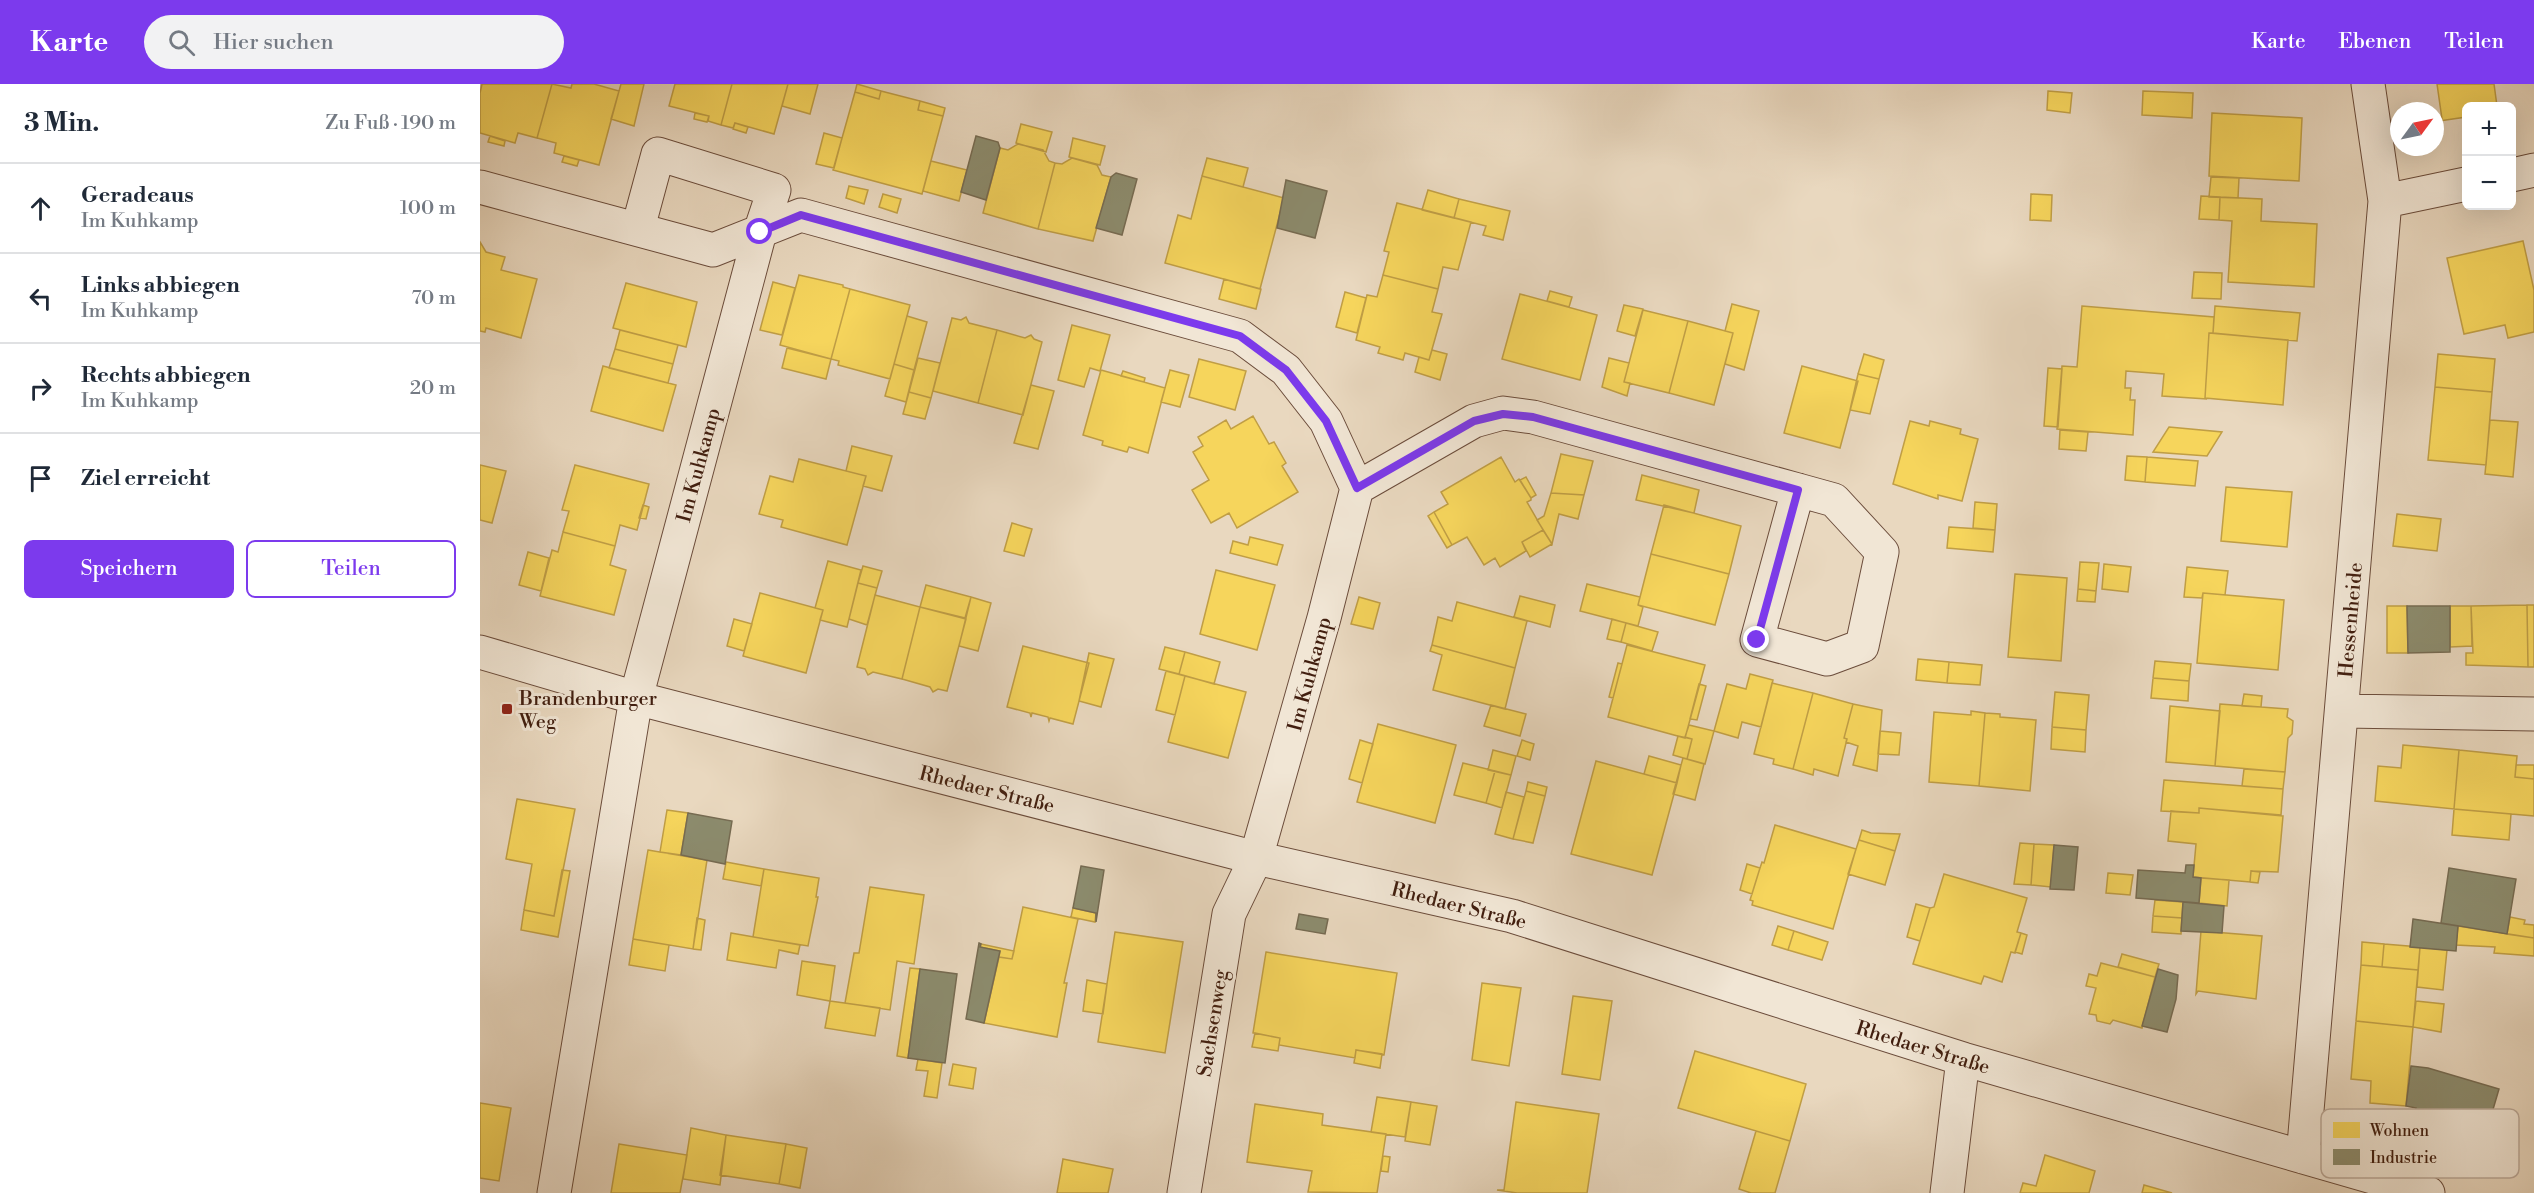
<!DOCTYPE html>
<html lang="de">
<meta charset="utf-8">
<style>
body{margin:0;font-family:"Libre Bodoni",serif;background:#f2f2f3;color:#1f2937}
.controls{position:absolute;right:18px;top:18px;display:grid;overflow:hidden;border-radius:9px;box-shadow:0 6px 24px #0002}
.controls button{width:54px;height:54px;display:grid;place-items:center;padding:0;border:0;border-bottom:2px solid #e0e1e3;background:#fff;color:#1f2937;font:30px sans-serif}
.compass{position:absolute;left:1910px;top:18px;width:54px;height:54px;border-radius:50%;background:#fff;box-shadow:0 6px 24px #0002;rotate:57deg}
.stop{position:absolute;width:18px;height:18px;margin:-14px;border:4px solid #7c3aed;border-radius:50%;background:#fff}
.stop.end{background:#7c3aed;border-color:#fff;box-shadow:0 2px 6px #0008}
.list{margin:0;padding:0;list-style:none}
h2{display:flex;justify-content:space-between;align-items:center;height:78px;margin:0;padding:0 24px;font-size:26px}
h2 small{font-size:20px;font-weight:400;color:#747a83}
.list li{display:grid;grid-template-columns:39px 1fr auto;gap:18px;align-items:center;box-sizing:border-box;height:90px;padding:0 24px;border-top:2px solid #e0e1e3}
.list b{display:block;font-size:22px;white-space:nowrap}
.list p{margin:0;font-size:20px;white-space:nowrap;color:#747a83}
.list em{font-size:20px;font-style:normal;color:#747a83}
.actions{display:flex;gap:12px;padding:18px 24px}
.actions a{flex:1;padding:14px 0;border:2px solid #7c3aed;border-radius:9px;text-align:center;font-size:21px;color:#7c3aed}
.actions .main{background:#7c3aed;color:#fff}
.icon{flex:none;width:33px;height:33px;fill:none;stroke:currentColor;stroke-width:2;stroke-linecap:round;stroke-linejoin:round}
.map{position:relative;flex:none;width:2054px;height:1109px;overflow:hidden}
header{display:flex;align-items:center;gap:36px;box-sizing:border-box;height:84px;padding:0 30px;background:#7c3aed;color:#fff}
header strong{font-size:28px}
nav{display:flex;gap:33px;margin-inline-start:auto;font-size:21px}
.search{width:420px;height:54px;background:#f2f2f3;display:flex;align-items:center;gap:15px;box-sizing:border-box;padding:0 21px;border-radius:33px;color:#747a83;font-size:22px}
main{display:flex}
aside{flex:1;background:#fff}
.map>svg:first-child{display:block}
</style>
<header>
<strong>Karte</strong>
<div class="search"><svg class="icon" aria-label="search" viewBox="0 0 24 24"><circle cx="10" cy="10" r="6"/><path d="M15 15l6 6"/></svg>Hier suchen</div>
<nav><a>Karte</a><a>Ebenen</a><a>Teilen</a></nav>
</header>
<main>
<aside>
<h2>3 Min.<small>Zu Fuß · 190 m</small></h2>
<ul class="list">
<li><svg class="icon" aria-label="ahead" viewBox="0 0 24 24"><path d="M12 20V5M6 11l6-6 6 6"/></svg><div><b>Geradeaus</b><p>Im Kuhkamp</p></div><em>100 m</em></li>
<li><svg class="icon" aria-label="left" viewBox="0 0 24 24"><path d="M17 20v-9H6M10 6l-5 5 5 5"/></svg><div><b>Links abbiegen</b><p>Im Kuhkamp</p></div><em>70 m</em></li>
<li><svg class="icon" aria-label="right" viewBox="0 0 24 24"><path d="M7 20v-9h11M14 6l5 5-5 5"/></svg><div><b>Rechts abbiegen</b><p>Im Kuhkamp</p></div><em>20 m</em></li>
<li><svg class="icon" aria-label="arrive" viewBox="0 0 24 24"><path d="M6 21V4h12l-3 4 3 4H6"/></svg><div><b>Ziel erreicht</b></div></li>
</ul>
<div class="actions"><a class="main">Speichern</a><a>Teilen</a></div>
</aside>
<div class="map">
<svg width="2054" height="1109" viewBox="0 0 2054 1109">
<rect width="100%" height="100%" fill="#e9d8bf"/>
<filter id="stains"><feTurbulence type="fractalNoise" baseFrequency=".00333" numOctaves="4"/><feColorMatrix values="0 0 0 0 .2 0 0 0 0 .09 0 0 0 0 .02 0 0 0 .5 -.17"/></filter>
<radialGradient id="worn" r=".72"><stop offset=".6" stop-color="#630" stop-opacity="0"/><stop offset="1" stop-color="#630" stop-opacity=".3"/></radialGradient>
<path fill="#f6d55c" stroke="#c09e45" stroke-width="1.5" d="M2 0H72L57 54 38 49 35 59 0 49V9Z
M72 0 91 4 92 0H114L139 7 119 81 74 69 76 59 57 54Z
M141 0H164L154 42 131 35Z
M195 0H252L241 41 228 37 229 32 189 22Z
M252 0H308L294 50 255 39 253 44 241 41Z
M308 0H338L330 30 302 22Z
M377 0 401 7 399 15 375 8Z
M1957 0H2014L2017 22H1986V33L1959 37 1962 35Z
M401 7 440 17 438 26 463 32 442 110 353 86 375 8 399 15Z
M1568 7 1592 9 1590 29 1567 26Z
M1663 7 1713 9 1712 34 1662 31Z
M440 17 465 24 463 32 438 26Z
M215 29 229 32 227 38 214 35Z
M1732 29 1822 34 1819 97 1729 92Z
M255 39 268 43 266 49 253 45Z
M541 40 572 48 566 68 536 59Z
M344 49 362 54 354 84 336 80Z
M10 52 25 57 24 62 8 58Z
M593 54 625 62 620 81 589 73Z
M538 60 563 66 569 77 575 79 558 145 503 129 520 64 528 66Z
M84 72 99 76 97 82 82 78Z
M592 74 617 81 622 91 631 93 613 157 558 145 575 79 582 80Z
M727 74 768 84 763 103 722 92Z
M451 77 487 86 479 117 443 107Z
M722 92 804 114 780 205 685 179 698 131 711 135Z
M1731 93 1759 94 1758 114 1729 113Z
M369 102 388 106 384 120 366 114Z
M948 106 979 115 974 134 942 126Z
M403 110 421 115 417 129 399 123Z
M1551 110 1572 111 1571 137 1550 136Z
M1721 112 1740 113 1739 136 1719 135Z
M1740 113 1782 115 1781 137 1837 140 1834 203 1748 198 1752 137 1739 136Z
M979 115 1030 127 1023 156 1003 151 1006 142 974 134Z
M917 119 991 138 978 186 963 183 958 205 903 191 909 168 904 167Z
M2043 157 2054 206V248L2028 254 2025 241 1984 250 1967 174Z
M0 158 6 168 25 173 21 186 57 195 41 254 6 244 5 248 0 247Z
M1714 188 1742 189 1741 215 1712 214Z
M319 191 363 201V203L370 205 351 275 300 261Z
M903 191 958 205 952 228 962 230 949 276 925 269 923 276 898 269 900 263 876 256 887 211 897 213Z
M744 195 781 205 776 225 739 215Z
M293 198 315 204 302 251 280 246Z
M146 199 217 218 206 263 133 244Z
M370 205 430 221 410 295 358 281 359 277 351 275Z
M1070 207 1092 213 1089 223 1067 217Z
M865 208 886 214 877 249 856 243Z
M1040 210 1117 231 1100 296 1022 275Z
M1252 220 1279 227 1264 286 1245 280 1253 249 1245 247Z
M1144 221 1163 225 1155 252 1137 247Z
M1602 222 1734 233 1733 249H1729L1725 314 1727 315 1682 312 1684 290 1646 287 1645 304H1651L1650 316H1655L1653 351 1577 345 1582 282 1597 283Z
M1735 222 1820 229 1817 257 1733 249Z
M1163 226 1208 237 1189 309 1144 298Z
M427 232 447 238 434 286 414 280Z
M486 233 489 239 517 246 498 319 453 307 472 234 481 236Z
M1208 237 1253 249 1234 321 1189 309Z
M592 241 630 251 620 287 610 284 604 303 578 296Z
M140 246 198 261 193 280 135 265Z
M517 246 545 254 551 251 554 255 562 258 543 331 498 319Z
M1729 249 1808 256 1803 321 1725 314Z
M307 264 351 275 346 295 302 284Z
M135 265 193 280 188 299 129 284Z
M952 266 967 270 960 296 935 288 939 273 949 276Z
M1384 270 1404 276 1399 295 1378 290Z
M1958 270 2015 275 2012 308 1955 303Z
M438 274 460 279 451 314 429 308Z
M1129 274 1149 279 1144 298 1150 299 1147 312 1122 303Z
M719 275 766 287 755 326 709 313Z
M414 280 434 286 426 318 405 312Z
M123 282 196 301 183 347 111 327Z
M1322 282 1378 297 1360 364 1304 349Z
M1568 284 1582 285 1578 343 1564 342Z
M621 286 685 304 668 369 649 363 647 368 622 361 623 357 603 351Z
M690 286 709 291 700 323 681 318Z
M643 287 665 294 664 298 641 292Z
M1378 290 1399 295 1390 330 1370 326Z
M551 301 574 307 558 365 534 359Z
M1955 303 2012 308 2006 381 1948 376Z
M429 308 451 314 445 335 423 330Z
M773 332 789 360 794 358 806 379 802 382 818 408 757 444 749 429 731 439 712 406 729 396 713 368 723 362 718 353 746 336 751 345Z
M2010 336 2038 338 2033 393 2005 390Z
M1430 337 1449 342 1450 337 1481 345 1480 350 1498 355 1482 417 1458 411V415L1413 400Z
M1689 343 1742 348 1727 372 1673 368Z
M1580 346 1608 348 1606 367 1579 365Z
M372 362 412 372 402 407 383 402 386 392 366 387Z
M1081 370 1113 377 1104 411 1071 409Z
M1647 372 1667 373 1665 398 1645 396Z
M1021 373 1035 398 1039 395 1051 414V416L1047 418 1063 446 1042 458 1046 467 1020 483 1015 474 1004 481 987 453 972 461 954 428 968 420 961 408Z
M1667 373 1718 377 1715 402 1665 398Z
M319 375 386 392 367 461 301 443 303 436 279 430 290 392 313 398Z
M0 381 26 387 12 439 0 436Z
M95 381 169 400 157 446 140 441 135 462 83 448 89 427 82 426Z
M1162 391 1219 406 1214 429 1156 416Z
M1046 393 1056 411 1051 414 1040 396Z
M1746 403 1812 408 1807 463 1741 457Z
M1071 409 1104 411 1098 435 1079 430 1072 460 1057 436 1064 432Z
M1495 418 1517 420 1515 446 1493 444Z
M163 421 169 423 166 435 159 434Z
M1184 421 1261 442 1249 490 1171 470Z
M954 428 972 461 967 464 948 432Z
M1917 430 1961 435 1957 467 1913 462Z
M532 439 552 445 544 472 524 467Z
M1469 443 1515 446 1513 468 1467 464Z
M1063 446 1072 460 1050 473 1042 458Z
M83 448 135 462 130 481 146 486 134 531 60 512 72 466 78 468Z
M770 453 803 461 797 481 750 469 753 457 768 461Z
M48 468 69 474 61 507 39 501Z
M1171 470 1249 490 1235 541 1158 521Z
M348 477 381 486 367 543 340 536 343 526 335 524Z
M1600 478 1619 479 1616 507 1598 505Z
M1624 480 1651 483 1648 508 1622 505Z
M383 482 402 487 397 504 378 499Z
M1707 483 1748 487 1745 511 1723 509 1722 514 1704 513Z
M736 486 795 501 777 566 720 550Z
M1535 490 1587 494 1581 577 1528 573Z
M378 499 397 504 387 541 369 535Z
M1107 500 1160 513 1158 521 1163 523 1158 542 1100 527Z
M446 501 491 513 485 534 440 523Z
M1598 505 1616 507 1615 518 1597 517Z
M280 509 343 526 326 589 263 572Z
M1723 509 1804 516 1798 586 1717 579Z
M395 511 440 523 422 595 393 588 388 591 385 585 377 583Z
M1040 512 1075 521 1070 543 1034 533Z
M491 513 511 519 498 567 479 562Z
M879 513 900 519 893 545 871 540Z
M977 518 1047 537 1035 584 952 561 958 533 972 537Z
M2047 521H2054V583H2048Z
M2047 521 2048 583 1986 581V569H1993L1991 522Z
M1907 522H1927L1928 569H1907Z
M1970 522H1991L1992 562 1970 563Z
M440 523 486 535 467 607 458 605 453 608 450 603 422 595Z
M254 535 272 540 264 567 247 562Z
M1132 535 1146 539 1141 558 1127 555Z
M1146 539 1178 548 1172 567 1141 558Z
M952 561 1035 584 1025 625 953 606 962 571 950 567Z
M1147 561 1225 581 1205 654 1128 633Z
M543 562 609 579 593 640 570 634 569 637 568 633 552 629 551 633 550 629 527 623Z
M685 563 705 568 699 590 679 585Z
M705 568 740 578 734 600 699 590Z
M609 569 634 575 621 623 599 617Z
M1438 575 1469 578 1467 599 1436 596Z
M1675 577 1711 580 1709 597 1673 594Z
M1469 578 1502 581 1500 601 1467 599Z
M1138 579 1142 580 1133 614 1129 613Z
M686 587 705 592 695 631 676 626Z
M1270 590 1293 596 1281 643 1262 638 1258 654 1234 647 1247 600 1266 605Z
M705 592 766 608 748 674 688 658Z
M1673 594 1709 597 1708 617 1671 614Z
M1292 599 1333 609 1313 685 1293 680 1294 675 1274 670Z
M1219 600 1226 602 1217 636 1210 635Z
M1575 608 1609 611 1606 646 1572 643Z
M1333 609 1373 620 1364 654 1367 655 1358 692 1334 685 1333 691 1313 685Z
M1764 610 1782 612 1781 623 1762 622Z
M1373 620 1402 626 1397 687 1373 681 1378 662 1366 658 1367 655 1364 654Z
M1740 620 1808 625 1807 633 1813 637 1812 650 1808 654 1805 688 1735 682Z
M1011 621 1046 630 1040 652 1004 642Z
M1690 622 1740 627 1735 682 1686 678Z
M1491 627 1505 629 1499 702 1449 698 1454 628 1491 631Z
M1505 629 1520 630V633L1556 636 1550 707 1499 702Z
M898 640 976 661 955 739 877 718Z
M1209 641 1234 647 1225 680 1207 675 1212 655 1205 653Z
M1572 643 1606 646 1605 668 1571 665Z
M1400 647 1421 649 1419 671 1398 670Z
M1198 652 1212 655 1207 675 1193 671Z
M880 656 893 660 882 699 869 695Z
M1042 656 1054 660 1050 676 1037 672Z
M1923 661 1979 666 1974 725 1895 717 1898 682 1921 684Z
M1013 666 1036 672 1031 691 1008 686Z
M1979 666 2037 672 2035 693 2054 695V732L1974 725Z
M1169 672 1201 681 1197 699 1164 690Z
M1203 674 1224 680 1215 716 1193 710Z
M1116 677 1197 699 1172 791 1091 770Z
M983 679 1015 687 1006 719 974 711Z
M2036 681H2054V695L2035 693Z
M1764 685 1805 688 1803 705 1762 702Z
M1015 687 1031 691 1022 724 1006 719Z
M1684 696 1803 705 1801 731 1719 724V729L1681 727Z
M1048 698 1067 703 1065 712 1046 707Z
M1046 707 1065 712 1053 759 1033 755Z
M1026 708 1044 713 1033 755 1015 750Z
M37 715 95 725 74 832 44 826 52 780 26 775Z
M1719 724 1803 732 1798 788 1771 787 1770 798 1713 793 1716 760 1688 757 1691 727 1719 729Z
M1974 725 2031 730 2029 756 1972 751Z
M187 726 208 729 201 771 180 768Z
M1295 741 1376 765 1353 845 1272 821 1273 817 1270 816 1280 784 1282 778 1284 779Z
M1382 746 1391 749 1420 750 1415 767 1379 756Z
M1379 756 1415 767 1405 801 1368 790Z
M1540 759 1554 760 1551 801 1534 800Z
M1554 760 1574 761 1571 803 1551 801Z
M168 766 227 776 213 865 153 855Z
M246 778 284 785 281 802 243 795Z
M1267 780 1280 784 1272 810 1260 806Z
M284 785 339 794 336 813H338L328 862 273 853Z
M82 786 90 787 78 853 41 846 44 826 74 832Z
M1771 787 1780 788 1778 799 1770 798Z
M1628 789 1653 791 1650 811 1626 809Z
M1464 790 1547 814 1537 848 1541 849 1535 869 1531 868 1522 898 1504 892 1501 900 1433 880 1450 824 1454 823Z
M1721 794 1749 796 1747 822 1719 819Z
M390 803 444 811 434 880 417 877 410 926 365 919 374 869H379Z
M1675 816 1703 818 1702 834 1673 832Z
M1436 820 1450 824 1440 857 1427 853Z
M543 823 598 835 584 899H587L577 953 504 939 519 873 532 875Z
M593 824 616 829 615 838 591 833Z
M1673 832 1702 834 1701 850 1672 848Z
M2030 833 2045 836 2044 840 2054 841V854L2027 850Z
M217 834 225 836 221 866 213 865Z
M1298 842 1314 847 1308 866 1292 861Z
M1978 842 2054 854V872L2014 869 2015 863 1976 861Z
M1314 847 1348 858 1342 876 1308 866Z
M1721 847 1782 852 1776 915 1718 907 1716 910Z
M635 848 703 858 685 969 618 958Z
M251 849 320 861 318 870 299 866 296 884 247 876Z
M1541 849 1547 851 1542 870 1535 868Z
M153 855 189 861 185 887 149 881Z
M1882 858 1904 860 1902 883 1881 881Z
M501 860 534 867 532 875 519 873 520 867 500 863Z
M1904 860 1940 863 1938 886 1902 883Z
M1940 863 1967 866 1963 906 1937 903Z
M786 868 917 889 904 971 876 966 875 974 799 961 800 954 773 949Z
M1642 870 1679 880 1675 893 1638 883Z
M322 877 355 882 350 917 317 911Z
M1621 879 1675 893 1662 944 1633 936 1630 940 1617 937 1616 931 1609 930 1616 904 1606 902 1609 890 1617 892Z
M1881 881 1938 886 1933 943 1876 937Z
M430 884 440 885 428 974 417 972Z
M607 896 627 900 623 930 603 927Z
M1002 899 1041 904 1029 982 992 976Z
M1093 912 1132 917 1120 996 1082 990Z
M350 917 400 924 395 952 345 944Z
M1936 917 1964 920 1961 948 1933 943Z
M1876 937 1933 943 1926 1022 1890 1019 1891 997 1871 995Z
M775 949 800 954 798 967 772 963Z
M876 966 902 970 900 984 874 979Z
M1215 967 1326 1000 1310 1057 1198 1024Z
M438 975 462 979 457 1014 444 1012 448 987 436 986Z
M473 980 496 984 493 1005 469 1001Z
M897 1013 931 1018 925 1053 891 1048Z
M931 1018 957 1022 950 1061 925 1057Z
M1036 1018 1119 1030 1107 1109H1037L1017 1106H1024Z
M0 1019 31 1024 19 1097 0 1094Z
M775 1020 843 1030 842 1041 906 1050 897 1109 828 1108 832 1087 767 1078Z
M211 1044 246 1051 240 1101 203 1095Z
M1276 1047 1310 1057 1295 1109H1271L1259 1105Z
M246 1051 306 1060 299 1100 240 1091Z
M139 1060 207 1071 200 1109H131Z
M306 1060 327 1064 320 1104 299 1100Z
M1565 1071 1615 1087 1609 1109H1540L1543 1099 1556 1102Z
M903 1072 910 1073 908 1088 901 1087Z
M583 1075 633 1085 628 1109H577Z
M1664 1101 1692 1109H1662Z"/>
<path fill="#8c8c6e" stroke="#766b52" stroke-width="1.5" d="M496 52 518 58 520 64 506 116 481 108Z
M636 89 657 95 642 151 616 144 631 93Z
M806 96 847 107 835 154 797 144Z
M1927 522H1970V568L1928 569Z
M208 729 252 737 245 780 201 771Z
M1574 761 1598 763 1594 806 1570 805Z
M1706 781H1714L1713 793 1721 794 1719 819 1656 814 1658 786 1705 789Z
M601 782 624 786 616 838V829L593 824Z
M1969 784 2036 795 2027 850 1961 839Z
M1703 818 1744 822 1742 849 1701 847Z
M819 830 848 835 845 850 816 845Z
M1933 835 1978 842 1976 867 1930 863Z
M499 859 501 860 500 863 520 867 504 939 486 935Z
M440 885 477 890 465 979 428 974Z
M1678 885 1698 891 1696 915 1687 948 1662 942Z
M1931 982 1948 984 2019 1005 2004 1056 1932 1035 1936 1024 1926 1022Z"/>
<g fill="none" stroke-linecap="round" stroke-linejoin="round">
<defs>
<path id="minor" d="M2032 91 2054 86
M0 103 233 166 321 131 760 252 806 286 846 337 877 404 844 534 776 774 749 830 704 1109
M1905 117 1986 100
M877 404 994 337 1023 329 1053 333 1318 406 1354 416 1402 468 1382 562 1347 575 1277 556 1318 406
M0 568 156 614 776 774 1032 832 1483 975 1948 1109
M1863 627 2054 630
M1823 1073 1905 117 1888 0
M74 1109 156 614 280 148 294 106 178 70 158 144
M1467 1109 1483 975"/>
</defs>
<use href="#minor" stroke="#6b4c3b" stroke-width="35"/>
<use href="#minor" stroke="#f1e6d5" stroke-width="33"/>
</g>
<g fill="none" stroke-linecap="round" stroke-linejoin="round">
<path stroke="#7c3aed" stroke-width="8" d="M280 148 321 131 760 252 806 286 846 337 877 404 994 337 1023 330 1053 333 1318 406 1277 556"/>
</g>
<rect fill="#8f2418" stroke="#f1e6d5" stroke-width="2" x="21" y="619" width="12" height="12" rx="3"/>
<g text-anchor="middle" stroke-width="6" stroke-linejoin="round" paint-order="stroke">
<g font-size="20" fill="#411e0f" stroke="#f1e6d5">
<text transform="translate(218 381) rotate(-75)" y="7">Im Kuhkamp</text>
<text transform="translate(1870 536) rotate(-85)" y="7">Hessenheide</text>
<text transform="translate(829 590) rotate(-75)" y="7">Im Kuhkamp</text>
<text transform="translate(507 705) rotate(14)" y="7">Rhedaer Straße</text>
<text transform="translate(979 821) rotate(14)" y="7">Rhedaer Straße</text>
<text transform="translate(732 939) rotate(-81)" y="7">Sachsenweg</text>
<text transform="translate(1443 963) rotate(17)" y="7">Rhedaer Straße</text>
</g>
<g font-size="20" fill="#411e0f" stroke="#f1e6d5" text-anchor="start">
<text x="39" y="621">Brandenburger<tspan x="39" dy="23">Weg</tspan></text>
</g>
</g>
<rect x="1841" y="1025" width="198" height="69" rx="9" fill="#f1e6d5" stroke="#bcaa9a" stroke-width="1.5"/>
<rect x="1853" y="1038" width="27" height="16" fill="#f6d55c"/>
<rect x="1853" y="1065" width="27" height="16" fill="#8c8c6e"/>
<g font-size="16" fill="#411e0f">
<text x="1890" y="1052">Wohnen</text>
<text x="1890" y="1079">Industrie</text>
</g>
<rect width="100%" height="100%" filter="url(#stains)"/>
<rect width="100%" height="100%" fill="url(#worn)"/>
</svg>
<div class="controls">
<button>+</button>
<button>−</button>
</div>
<svg class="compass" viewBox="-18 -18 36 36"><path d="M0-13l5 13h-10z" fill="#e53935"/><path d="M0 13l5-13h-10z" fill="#747a83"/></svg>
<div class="stop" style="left:280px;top:148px"></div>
<div class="stop end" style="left:1277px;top:556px"></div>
</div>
</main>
